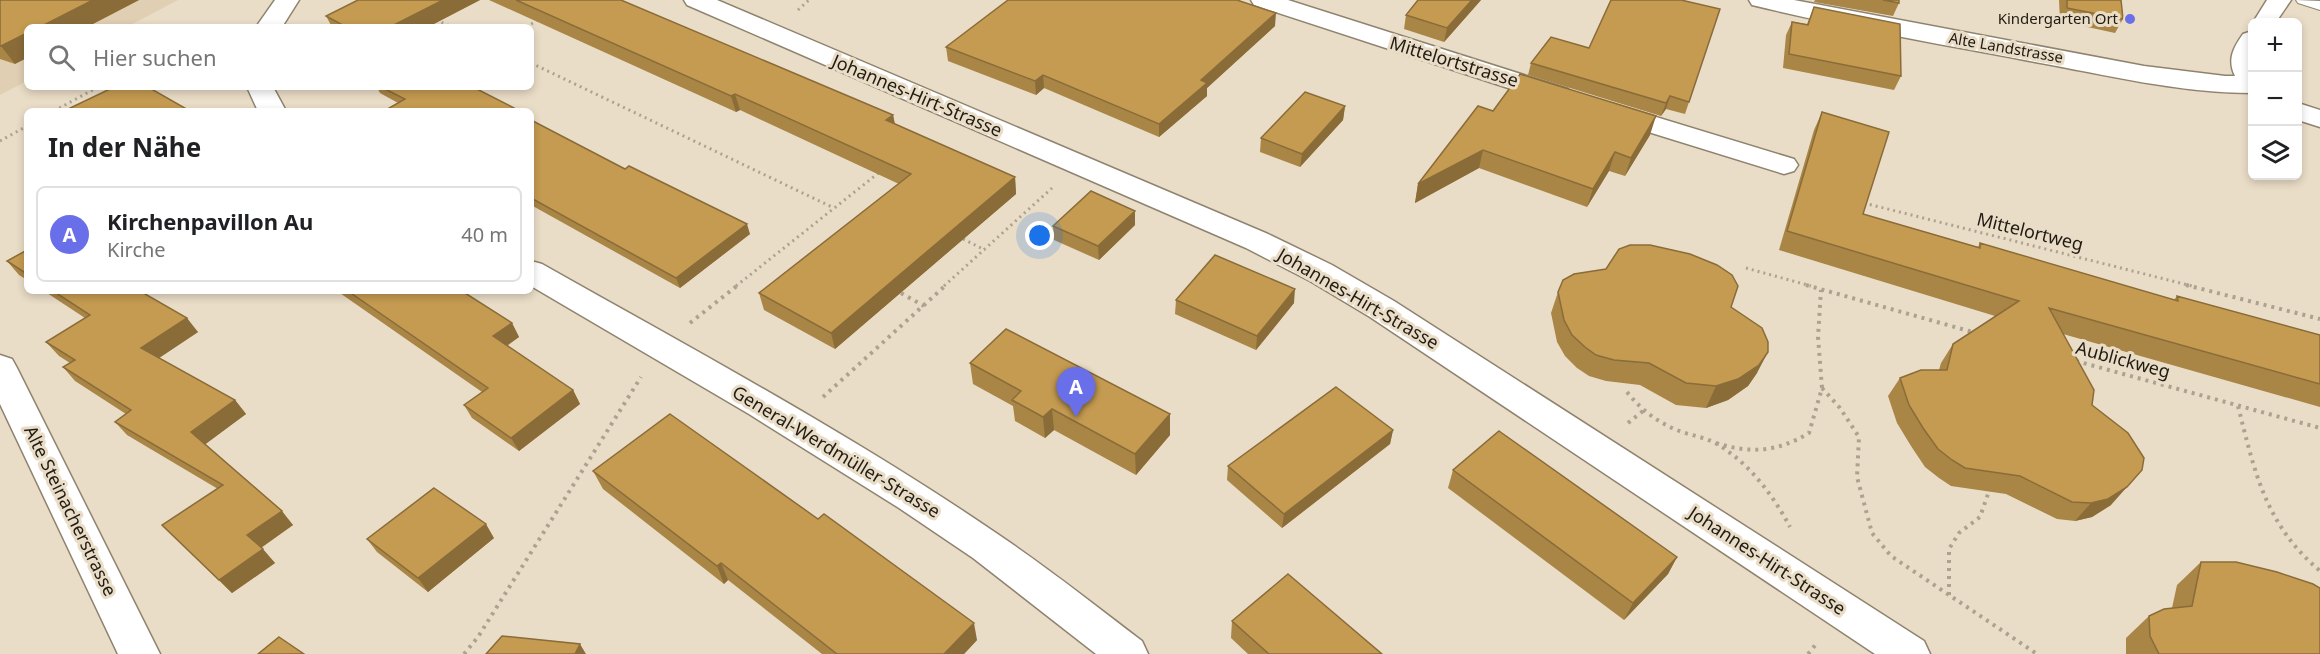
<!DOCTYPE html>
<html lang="de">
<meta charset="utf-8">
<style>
body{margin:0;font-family:"Noto Sans",sans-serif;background:#f6f6f6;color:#202124}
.controls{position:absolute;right:18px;top:18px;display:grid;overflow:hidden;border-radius:9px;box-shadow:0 3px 9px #0003}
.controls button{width:54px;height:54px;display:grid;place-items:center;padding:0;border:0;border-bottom:2px solid #e0e0e0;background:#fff;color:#202124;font:30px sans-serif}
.you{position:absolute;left:1040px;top:236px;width:21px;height:21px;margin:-15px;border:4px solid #fff;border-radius:50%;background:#1a73e8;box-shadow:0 0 0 9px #1a73e833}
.badge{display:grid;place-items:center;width:39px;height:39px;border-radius:50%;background:#696fe8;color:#fff;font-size:20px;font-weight:700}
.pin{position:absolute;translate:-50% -50px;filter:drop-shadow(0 2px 3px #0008)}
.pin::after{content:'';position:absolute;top:32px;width:21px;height:18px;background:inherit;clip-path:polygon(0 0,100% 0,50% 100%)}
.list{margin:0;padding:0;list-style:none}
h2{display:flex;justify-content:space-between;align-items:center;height:78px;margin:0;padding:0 24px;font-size:26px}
h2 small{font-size:20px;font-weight:400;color:#757577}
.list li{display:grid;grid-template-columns:39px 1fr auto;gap:18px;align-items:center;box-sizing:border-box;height:96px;margin:0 12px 12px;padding:0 12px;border:2px solid #e0e0e0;border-radius:9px}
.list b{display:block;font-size:22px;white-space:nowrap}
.list p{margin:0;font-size:20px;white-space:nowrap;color:#757577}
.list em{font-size:20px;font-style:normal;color:#757577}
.icon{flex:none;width:33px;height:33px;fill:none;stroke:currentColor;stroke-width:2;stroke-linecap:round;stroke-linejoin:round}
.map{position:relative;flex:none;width:2320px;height:654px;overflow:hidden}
.search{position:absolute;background:#fff;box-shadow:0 3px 9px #0003;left:24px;top:24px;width:510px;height:66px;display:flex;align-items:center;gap:15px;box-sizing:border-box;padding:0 21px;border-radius:9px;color:#757577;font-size:22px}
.panel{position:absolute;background:#fff;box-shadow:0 3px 9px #0003;left:24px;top:108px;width:510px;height:186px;border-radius:9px}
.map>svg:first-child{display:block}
</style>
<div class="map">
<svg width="2320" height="654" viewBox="0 0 2320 654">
<rect width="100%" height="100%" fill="#eaddc7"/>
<path fill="#e1cfb3" d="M0 0H178L127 27H27V81L0 95Z"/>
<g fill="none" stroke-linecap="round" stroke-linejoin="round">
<defs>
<path id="lane" d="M2296 0 2320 1V10L2298 3Z"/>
<path id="street" d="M275 0H299L282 27H256Z
M684 0H717L1268 234 1332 265 1394 301 1924 641 1930 654H1875L1370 317 1310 281 1246 248 687 5Z
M1251 0H1288L1568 89 1572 95 1568 101 1558 103 1548 101 1254 5Z
M1749 0H1794L2144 66 2225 76H2235C2227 60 2233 48 2243 34L2252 31V93C2179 93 2107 75 2035 62 1941 44 1846 28 1752 5Z
M2267 0H2291L2276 22 2252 24Z
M247 87H273L286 111H258Z
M1610 103 1794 159 1798 165 1794 171 1784 174 1600 117 1596 111 1600 105Z
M2298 103 2320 110V127L2298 120Z
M531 261 542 264C696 351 853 435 999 535 1048 568 1095 605 1142 641L1148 654H1096L973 558 899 508 749 414 531 286Z
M0 355 12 359 17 368 160 654H118L0 404Z"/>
</defs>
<use href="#lane" stroke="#8f836f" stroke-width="2"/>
<use href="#street" stroke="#8f836f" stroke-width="3"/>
<path stroke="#aca290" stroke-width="3" stroke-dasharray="2 4" stroke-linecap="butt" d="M798 10 809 0
M436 20 452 27
M526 27 540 19
M531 63 834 208
M54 111 98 87
M0 141 27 126
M1864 203 2192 286
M963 239 985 250
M1746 268 1811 286
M736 286 881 171
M944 286 1052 188"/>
<path stroke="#aca290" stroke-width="4" stroke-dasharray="3 5" stroke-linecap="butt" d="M1806 285 1976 333
M2186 285 2320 319
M901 293 924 306
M690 323 738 285
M2076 361 2320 428
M1822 388 1840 408 1859 437 1857 477 1872 533 1891 556 2037 654
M1627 392C1642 411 1660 424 1682 432 1694 436 1707 438 1717 444 1749 463 1773 495 1790 527
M823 397 946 285
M2238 406C2255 473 2265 524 2320 571
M1628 423 1643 411
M1716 443C1751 454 1777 452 1809 433L1822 388 1818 337 1821 290
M1949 595V549L1959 533 1980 517 1989 491
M464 654 478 637 641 377
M1808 654 1817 643"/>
<use href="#lane" fill="#fff" fill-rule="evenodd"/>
<use href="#street" fill="#fff" fill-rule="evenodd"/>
</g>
<path fill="#a98546" d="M0 0H139L87 27H27L15 64 0 59Z
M480 0 428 27H332L326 16Z
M489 0H621L893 115 895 124 1015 177 1016 194 835 349 764 310 759 293 899 184 740 110 736 112Z
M1418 0H1481L1444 42 1404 29 1406 15Z
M1815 0H1899V3L1893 16 1814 2Z
M2059 0H2121L2123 19 2115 33 2060 21Z
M1814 7 1901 76 1894 90 1783 68 1786 35 1792 22 1807 24Z
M1275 26 1207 88V96L1159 137 1044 88 1036 95 948 61 946 47Z
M1551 37 1689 102 1685 114 1666 109 1661 116 1528 75 1531 63Z
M377 87H473L398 103 380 93Z
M1345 106 1343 120 1300 167 1260 152 1261 138Z
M1493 111 1650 135 1625 176 1609 171 1587 207 1479 168 1415 203 1418 184Z
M1822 112 1863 214 1978 247 1980 243 2174 300 2177 296 2320 335V407L2063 334 2092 405 2111 505 2092 517 2075 521 2057 519 2006 494 1951 486 1939 478 1925 467 1911 446 1897 423 1888 396 1900 378 1939 370 1941 363 1953 344 1995 316 1779 250 1814 130Z
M531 120 750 234 680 288 531 205Z
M1135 225 1099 260 1054 240 1053 226Z
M27 250V280L19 275 7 261Z
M44 291H140L198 332 159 358 235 400 246 414 205 444 293 525 261 548 275 563 232 593 162 525 218 489 127 435 115 422 126 414 75 381 63 367 70 363 59 356 46 342 85 318Z
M337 291H462L512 323 519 337 507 346 573 390 580 404 519 451 472 418 464 405 482 392Z
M1558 292 1731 307 1757 373 1748 386 1728 400 1706 408 1676 405 1640 385 1606 381 1589 376 1577 368 1565 356 1557 342 1551 313Z
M1176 300 1294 303 1256 350 1175 314Z
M970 363 1170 414V435L1136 475 1054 430 1045 438 1015 421 1013 406 973 384Z
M1393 430 1390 444 1282 528 1227 480 1228 466Z
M1453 470 1677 557 1668 574 1624 620 1448 488Z
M593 471 977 640 964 654H822L728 580 724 584 603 489Z
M494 538 428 592 377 552 367 539Z
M2201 562 2320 654H2126V638L2149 616 2172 608 2177 585Z
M1232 621 1382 654H1248L1231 638Z"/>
<path fill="#8a6c39" d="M93 0H139L87 27H40Z
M443 0H480L428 27H390Z
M1472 0H1481L1444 42 1447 28Z
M1276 13 1275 26 1207 88V96L1159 137V124L1201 80Z
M27 33V58L15 64 1 46Z
M1043 75 1044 88 1036 95 1035 81Z
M735 94 740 110 736 112 731 96Z
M1670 96 1666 109 1661 116 1666 103Z
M1345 106 1343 120 1300 167 1302 154Z
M893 115 896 131 886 120Z
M1656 116 1650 135 1625 176 1631 158Z
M1483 150 1479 168 1415 203 1418 184Z
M1615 152 1609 171 1587 207 1593 189Z
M1015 177 1016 194 835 349 831 333Z
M1135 211V225L1099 260 1098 246Z
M747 224 750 234 680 288 676 278Z
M1295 289 1294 303 1256 350 1257 336Z
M187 318 198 332 153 362 141 348Z
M512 323 519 337 500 350 493 336Z
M1768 352 1757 373 1748 386 1728 400 1706 408 1716 386Z
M573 390 580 404 519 451 511 438Z
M235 400 246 414 203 446 191 432Z
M1052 409 1054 430 1045 438 1043 417Z
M1170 414V435L1136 475 1135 454Z
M1393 430 1390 444 1282 528 1284 514Z
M2127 487 2111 505 2092 517 2075 521 2091 503Z
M282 511 293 525 259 549 247 535Z
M486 524 494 538 428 592 418 578Z
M263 549 275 563 232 593 219 580Z
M1677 557 1668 574 1624 620 1633 603Z
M721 563 728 580 724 584 717 566Z
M974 623 977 640 964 654H944Z
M580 644 586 654H575Z"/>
<path fill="#c59b51" stroke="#8a6c39" stroke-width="1.5" d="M0 0H93L40 27H27V33L1 46H0Z
M358 0H443L390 27H346L326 16Z
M516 0H621L893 115 886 120 1015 177 831 333 759 293 911 174 735 94 731 96Z
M1008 0H1237L1276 13 1201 80 1207 83 1159 124 1043 75 1035 81 946 47Z
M1418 0H1472L1447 28 1406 15Z
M1611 0H1681L1720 9 1689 102 1670 96 1666 103 1531 63 1551 37 1589 48Z
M1883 0H1899V3Z
M2067 0H2121L2123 19 2067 8Z
M1814 7 1900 24 1901 76 1789 54 1792 22 1808 25Z
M1520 74 1656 116 1631 158 1615 152 1593 189 1483 150 1418 184 1478 106 1493 111Z
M114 87H148L190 111H64Z
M381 87H473L514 108 510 110 513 111H384L405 99Z
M1305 92 1345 106 1302 154 1261 138Z
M1822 112 1889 132 1863 214 1980 248V243L2178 301 2177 296 2320 335V384L2049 308 2094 390 2092 405 2128 433 2144 458 2142 470 2127 487 2108 499 2091 503 2072 502 2020 476 1965 468 1952 460 1938 449 1923 428 1909 405 1900 378 1921 370H1947L1953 344 2019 301 1787 231Z
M531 120 625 169 629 166 747 224 676 278 531 198Z
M1091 191 1135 211 1098 246 1053 226Z
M1630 245H1650L1690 254 1717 265 1732 275 1738 286 1731 307 1762 328 1768 342V352L1759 365 1738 379 1716 386 1686 383 1649 363 1614 360 1596 355 1585 347 1572 335 1564 320 1558 292 1563 280 1574 274 1606 269 1619 249Z
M27 250V274L7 261Z
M1215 255 1295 289 1257 336 1176 300Z
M53 291H140L187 318 141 348 235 400 191 432 282 511 247 535 263 549 219 580 162 525 223 485 115 422 131 410 63 367 75 360 46 342 90 315Z
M348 291H462L512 323 493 336 573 390 511 438 464 405 488 388Z
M1006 329 1170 414 1135 454 1052 409 1043 417 1012 400 1021 391 970 363Z
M1336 387 1393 430 1284 514 1228 466Z
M670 414 818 519 824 514 974 623 944 654H837L721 563 717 566 593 471Z
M1499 431 1677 557 1633 603 1453 470Z
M434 488 486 524 418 578 367 539Z
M2201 562H2236L2277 572 2313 584 2320 588V654H2159L2150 636 2149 616 2164 609 2192 606Z
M1288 574 1382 654H1269L1232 621Z
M502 636 580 644 575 654H486Z
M279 637 304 654H258Z"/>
<circle fill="#696fe8" stroke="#eaddc7" stroke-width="2" cx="2130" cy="19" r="6"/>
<g text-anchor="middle" stroke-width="6" stroke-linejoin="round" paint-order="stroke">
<g font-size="15" fill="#201b13" stroke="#eaddc7" text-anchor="end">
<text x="2118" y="24">Kindergarten Ort</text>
</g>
<g font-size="15" fill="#201b13" stroke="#eaddc7">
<text transform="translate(2006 48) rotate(10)" y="5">Alte Landstrasse</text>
</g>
<g font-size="18" fill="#201b13" stroke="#eaddc7">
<text transform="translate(1454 62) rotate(17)" y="6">Mittelortstrasse</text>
<text transform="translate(917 96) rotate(23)" y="6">Johannes-Hirt-Strasse</text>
<text transform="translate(2030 232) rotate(14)" y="6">Mittelortweg</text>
<text transform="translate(1358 299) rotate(30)" y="6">Johannes-Hirt-Strasse</text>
<text transform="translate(2123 360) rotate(15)" y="6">Aublickweg</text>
<text transform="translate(836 452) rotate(31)" y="6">General-Werdmüller-Strasse</text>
<text transform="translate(70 511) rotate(64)" y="6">Alte Steinacherstrasse</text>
<text transform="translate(1767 561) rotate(33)" y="6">Johannes-Hirt-Strasse</text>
</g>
</g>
</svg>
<div class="controls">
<button>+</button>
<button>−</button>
<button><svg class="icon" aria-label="layers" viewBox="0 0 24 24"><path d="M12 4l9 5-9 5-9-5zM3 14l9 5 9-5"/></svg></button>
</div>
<div class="you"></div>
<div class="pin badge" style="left:1076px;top:417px">A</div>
<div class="search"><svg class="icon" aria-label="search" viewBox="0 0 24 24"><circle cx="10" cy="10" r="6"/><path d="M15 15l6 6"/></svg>Hier suchen</div>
<section class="panel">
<h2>In der Nähe<small></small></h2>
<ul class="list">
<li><span class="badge">A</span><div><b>Kirchenpavillon Au</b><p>Kirche</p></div><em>40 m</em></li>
</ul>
</section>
</div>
